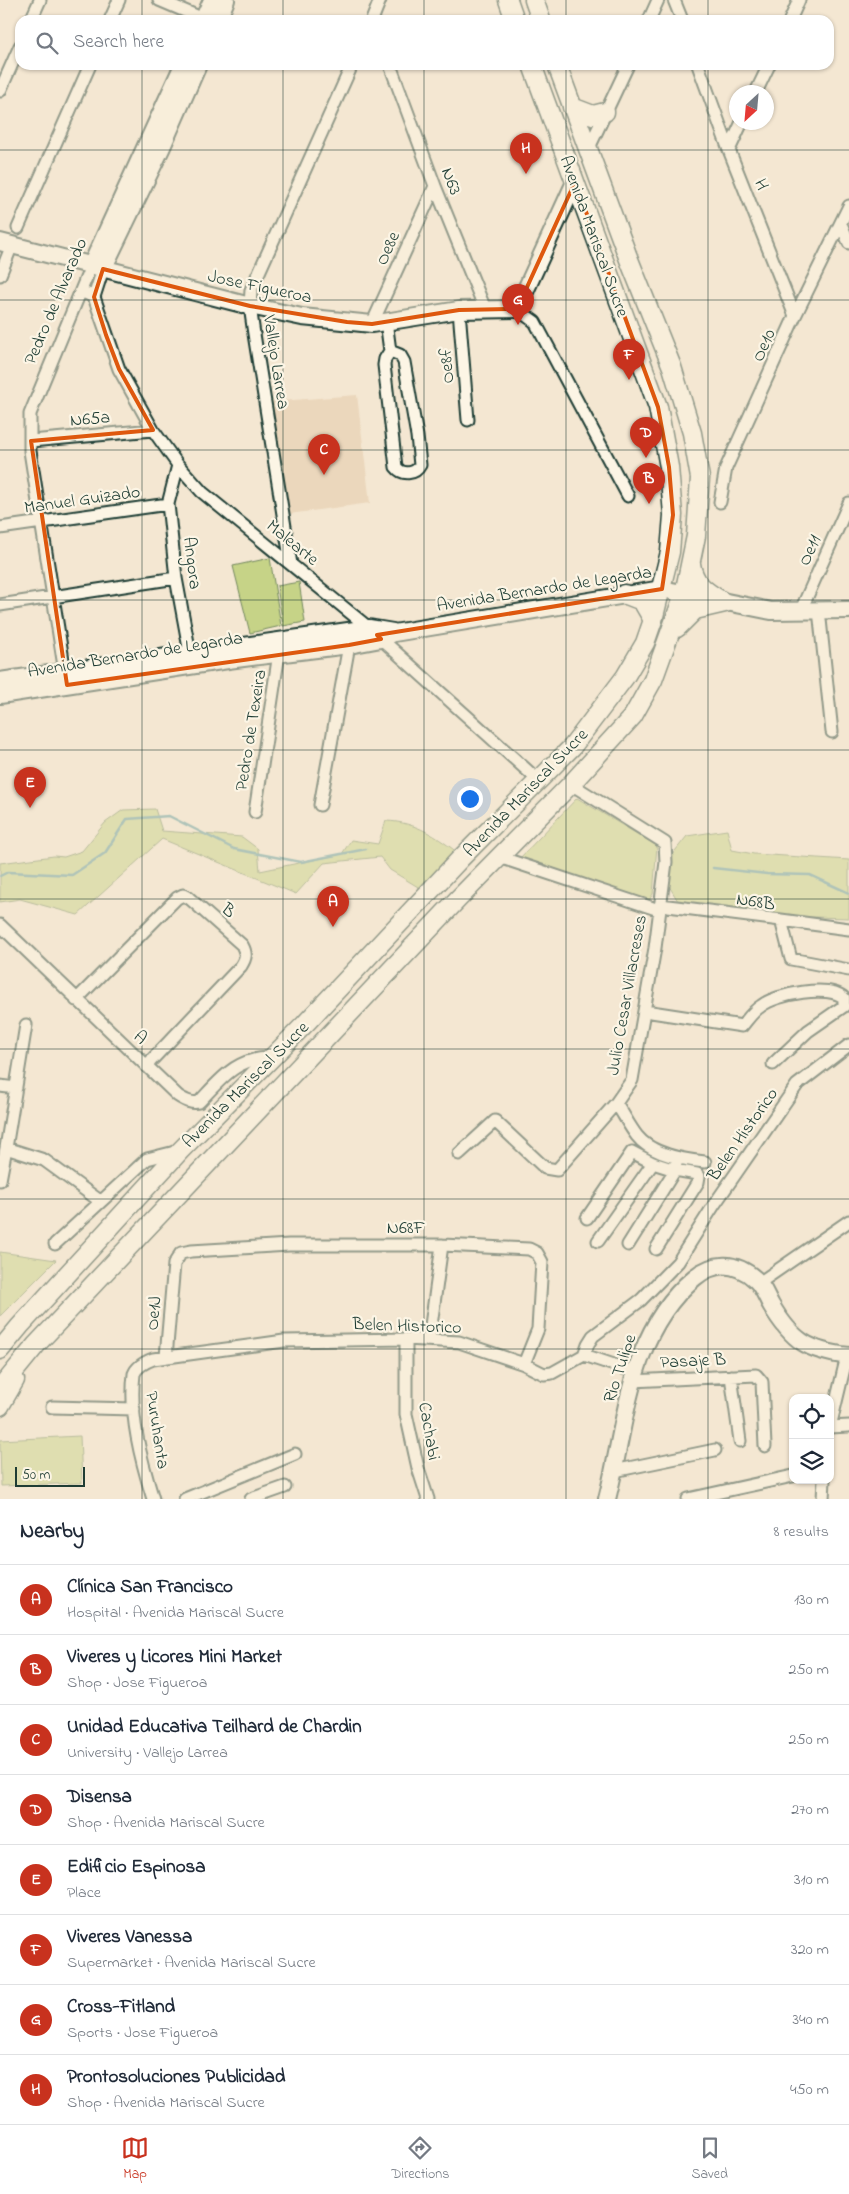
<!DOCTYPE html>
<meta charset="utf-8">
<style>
body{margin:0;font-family:"Indie Flower",sans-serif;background:#f2f2f3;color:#1f2937}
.controls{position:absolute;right:15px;bottom:15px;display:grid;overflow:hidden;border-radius:10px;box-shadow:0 1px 4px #0004}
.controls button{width:45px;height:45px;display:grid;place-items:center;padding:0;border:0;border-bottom:1px solid #e0e1e3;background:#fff;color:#1f2937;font:25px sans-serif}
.compass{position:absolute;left:729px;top:85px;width:45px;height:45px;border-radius:50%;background:#fff;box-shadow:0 1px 4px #0004;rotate:206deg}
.scale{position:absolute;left:15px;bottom:12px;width:70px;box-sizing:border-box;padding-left:5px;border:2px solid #1f3d34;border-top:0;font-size:14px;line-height:18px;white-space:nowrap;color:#1f3d34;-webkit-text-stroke:4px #fcf5e5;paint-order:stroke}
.you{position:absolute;left:469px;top:798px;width:18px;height:18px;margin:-12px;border:4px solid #fff;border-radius:50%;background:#1a73e8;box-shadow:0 0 0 8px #1a73e833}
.badge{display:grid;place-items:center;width:32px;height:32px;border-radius:50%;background:#c8321e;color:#fff;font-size:16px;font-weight:700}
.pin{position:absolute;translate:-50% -41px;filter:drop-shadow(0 1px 2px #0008)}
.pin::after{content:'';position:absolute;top:26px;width:18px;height:15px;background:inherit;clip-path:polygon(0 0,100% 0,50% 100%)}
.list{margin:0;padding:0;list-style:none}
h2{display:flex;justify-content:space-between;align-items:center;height:65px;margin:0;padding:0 20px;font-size:21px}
h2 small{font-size:16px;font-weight:400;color:#747a83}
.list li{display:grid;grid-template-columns:32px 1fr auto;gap:15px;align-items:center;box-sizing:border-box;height:70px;padding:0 20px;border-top:1px solid #e0e1e3}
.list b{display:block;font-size:19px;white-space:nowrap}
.list p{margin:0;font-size:16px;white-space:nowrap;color:#747a83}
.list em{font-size:16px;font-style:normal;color:#747a83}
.icon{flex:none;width:28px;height:28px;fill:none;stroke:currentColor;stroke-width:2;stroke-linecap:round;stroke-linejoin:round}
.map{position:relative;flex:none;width:849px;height:1499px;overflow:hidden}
.search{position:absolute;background:#fff;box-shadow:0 1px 4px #0004;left:15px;right:15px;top:15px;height:55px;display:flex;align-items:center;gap:12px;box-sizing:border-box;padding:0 18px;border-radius:15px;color:#747a83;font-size:19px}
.sheet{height:625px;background:#fff}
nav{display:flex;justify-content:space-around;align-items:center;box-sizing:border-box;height:70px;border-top:1px solid #e0e1e3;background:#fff;font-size:14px;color:#747a83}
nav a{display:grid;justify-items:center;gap:2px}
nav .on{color:#c8321e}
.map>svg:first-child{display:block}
</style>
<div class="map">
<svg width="849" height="1499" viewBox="0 0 849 1499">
<rect width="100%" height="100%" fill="#f4e7d2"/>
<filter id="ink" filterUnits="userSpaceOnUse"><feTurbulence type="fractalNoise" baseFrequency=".02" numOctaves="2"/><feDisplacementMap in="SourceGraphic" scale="10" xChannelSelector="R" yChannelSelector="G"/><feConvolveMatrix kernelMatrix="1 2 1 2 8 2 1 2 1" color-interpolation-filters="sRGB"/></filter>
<g filter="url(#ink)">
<path fill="#ebd7bc" d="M357 395 370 503 289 514 268 402Z"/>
<path fill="#c6d387" stroke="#72885e" d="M270 558 281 626 250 633 233 566Z
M299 582 305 622 283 626 277 586Z
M577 798 657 846 653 894 649 900 520 858Z
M155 809 162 831 242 837 258 849 260 871 342 854 351 840 378 844 386 821C417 822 437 837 461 855L428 893 390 870 380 857 324 863 296 894 162 839 78 915 20 899 0 902V863L54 856 64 857 82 851 105 823 123 810Z
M727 830 732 850 754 854 849 860V918L779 916 678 901 666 881 671 856 687 836Z
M0 1252 56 1260 0 1316Z
M80 1436 82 1483 1 1486 0 1440Z"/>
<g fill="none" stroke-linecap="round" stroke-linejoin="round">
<path stroke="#5c989b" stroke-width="2.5" d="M713 868 767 874 810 875 849 893
M0 876 8 872 72 875 105 853 127 819 169 816 234 849 301 862 366 849"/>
<defs>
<path id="street" d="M159 0 206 20
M674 0 682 20
M31 20 40 0
M110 20 119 0
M372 20 380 0
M649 20 658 0
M790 20 799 0
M390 65 435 186 485 309
M698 65 729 150 795 316
M0 91 20 46
M756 92 769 65
M588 150 628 65
M729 150 742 122
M841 224 849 243
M18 228 90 65
M0 275 12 245
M81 291 94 297 119 369 153 430 178 465 202 492 369 628 539 781
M94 297 103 269
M517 309 535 322 628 496
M459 310 468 420
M386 321 390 351 385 359 384 365 396 467C402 475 415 475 420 465L417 436 404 362 400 355 390 351
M372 324 435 186
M31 441 153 430
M178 465 168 504 176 578 191 659
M720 502 726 468 795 316 849 206
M0 528 168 504
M291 564 254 334 250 306 251 290 352 65
M0 605 176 578
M801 610 849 503
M819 610 832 732
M66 679 30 451V414L91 266
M320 805 349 645
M255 812 279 653
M499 857 659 910
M660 905 781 920 791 959 849 970
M781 920 849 929
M0 925 178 1096C185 1100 191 1104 199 1102 222 1078 236 1058 271 1058
M76 1000 177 898 183 895 189 898 242 945C247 954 246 958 241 966L146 1066
M645 1011 742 1026C748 1019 753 1011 761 1006 776 994 829 984 844 998V1006L808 1031 773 1064
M0 1086 16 1088
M616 1103C623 1113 629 1126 637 1136 651 1154 684 1160 705 1162
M6 1148 26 1025
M459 1154 495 1121 545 1168 557 1170 616 1103 632 1080 655 948 666 862 665 843 571 784
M0 1180 6 1148 44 1160 100 1201
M587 1218 632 1152 653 1163 675 1170 697 1174 699 1176 698 1182 656 1249
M598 1241 653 1163
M55 1244 147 1159 179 1151
M628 1245 675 1170 676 1163
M759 1283 849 1221
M406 1339V1414L418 1468 428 1499
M429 1340 442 1245
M584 1355 635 1372
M166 1357 174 1264 181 1253 191 1251 289 1245H442L529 1249 537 1253 542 1262 538 1329 524 1364
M731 1376 740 1441
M632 1381 756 1375 762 1382 765 1446
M52 1407 134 1409
M830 1427 847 1356
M830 1427 849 1426
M614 1471 715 1450
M153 1499C141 1460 129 1415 134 1374 137 1366 145 1362 153 1359L284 1341 406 1339 459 1342 524 1364 544 1374 552 1373 584 1355 588 1344 593 1336 641 1300 678 1262 714 1205 797 1085 849 1045
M185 1499 295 1454
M251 1499 285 1487
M688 1499 793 1476
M823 1499 824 1480"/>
<path id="secondary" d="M203 20 212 0
M218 20 226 0
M0 242 250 306 302 317 372 324 459 310 517 309 575 182
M91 266 183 65
M103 269 161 149 198 65
M0 681 369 628 393 632
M0 695 228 660 349 645 381 639 394 633 662 589 771 611 849 610
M607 1499C627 1421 628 1334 694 1278 714 1261 736 1262 755 1279 763 1286 766 1296 771 1305 792 1341 808 1351 849 1356"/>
<path id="primary" d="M508 0 515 20
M534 0 541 20
M572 107 593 115 605 112
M691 564C694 586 708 592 725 603
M624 594 642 601 653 620
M677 628 695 610 725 603
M0 1350 20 1326 180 1151 305 1024 460 859 572 747 625 677 645 643 653 620 670 552 673 515 669 467 658 407 532 65
M0 1389 36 1345 457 900 571 784 633 716 653 680 684 594 696 536 700 478 692 433 672 367 628 257 557 65
M0 1406 15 1380"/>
</defs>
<use href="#street" stroke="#1f3d34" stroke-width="15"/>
<use href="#secondary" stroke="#1f3d34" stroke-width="20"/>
<use href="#primary" stroke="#1f3d34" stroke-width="21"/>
<use href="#street" stroke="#fcf5e5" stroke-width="11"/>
<use href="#secondary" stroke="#fcf5e5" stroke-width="16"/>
<use href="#primary" stroke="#fcf5e5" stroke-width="18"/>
</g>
</g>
<path d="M0 0H849V1499H0ZM575 182 658 407 669 467 673 515 662 589 377 635 381 639 349 645 67 685 31 441 153 430 119 369 106 335 94 297 103 269 250 306 347 322 372 324 459 310 517 309Z" fill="#f4e7d2" fill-opacity=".55" fill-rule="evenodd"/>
<path fill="none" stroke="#de580e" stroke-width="4" stroke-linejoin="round" d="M575 182 658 407 669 467 673 515 662 589 377 635 381 639 349 645 67 685 31 441 153 430 119 369 106 335 94 297 103 269 250 306 347 322 372 324 459 310 517 309Z"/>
<path fill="none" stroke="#1f3d34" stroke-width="1" stroke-opacity="0.55" d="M142 0V20M283 0V20M424 0V20M566 0V20M708 0V20M142 65V1499M283 65V1499M424 65V1499M566 65V1499M708 65V1499M0 150H849M0 300H849M0 450H849M0 600H849M0 750H849M0 899H849M0 1049H849M0 1199H849M0 1349H849"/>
<g text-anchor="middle" stroke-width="4.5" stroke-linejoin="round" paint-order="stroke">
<g font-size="18" fill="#1f3d34" stroke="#fcf5e5">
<text transform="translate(452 181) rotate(69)" y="6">N63</text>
<text transform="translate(762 184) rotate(68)" y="6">H</text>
<text transform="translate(595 236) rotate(70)" y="6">Avenida Mariscal Sucre</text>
<text transform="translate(387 248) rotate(-66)" y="6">Oe8e</text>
<text transform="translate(260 286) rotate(12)" y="6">Jose Figueroa</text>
<text transform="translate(55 301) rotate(-67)" y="6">Pedro de Alvarado</text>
<text transform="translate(763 345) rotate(-66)" y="6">Oe10</text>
<text transform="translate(277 362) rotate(81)" y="6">Vallejo Larrea</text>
<text transform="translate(446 366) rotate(-95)" y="6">Oe8f</text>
<text transform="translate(90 418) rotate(-5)" y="6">N65a</text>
<text transform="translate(82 499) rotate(-8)" y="6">Manuel Guizado</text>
<text transform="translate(293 542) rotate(39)" y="6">Malearte</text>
<text transform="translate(809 550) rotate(-66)" y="6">Oe11</text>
<text transform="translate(193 563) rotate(83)" y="6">Angora</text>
<text transform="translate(544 588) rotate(-9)" y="6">Avenida Bernardo de Legarda</text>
<text transform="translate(135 654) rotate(-9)" y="6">Avenida Bernardo de Legarda</text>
<text transform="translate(250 730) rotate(-81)" y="6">Pedro de Texeira</text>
<text transform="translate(525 792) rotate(-46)" y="6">Avenida Mariscal Sucre</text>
<text transform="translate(756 901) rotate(9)" y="6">N68B</text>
<text transform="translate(229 910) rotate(41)" y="6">B</text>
<text transform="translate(626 995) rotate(-80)" y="6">Julio Cesar Villacreses</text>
<text transform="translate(141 1037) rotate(43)" y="6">A</text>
<text transform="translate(245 1084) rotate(-45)" y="6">Avenida Mariscal Sucre</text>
<text transform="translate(742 1134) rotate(-55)" y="6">Belen Historico</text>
<text x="406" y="1233">N68F</text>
<text transform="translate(153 1313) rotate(-85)" y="6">Oe1J</text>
<text transform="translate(407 1325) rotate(2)" y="6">Belen Historico</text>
<text transform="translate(693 1360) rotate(-3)" y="6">Pasaje B</text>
<text transform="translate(619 1368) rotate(-72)" y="6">Rio Tulipe</text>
<text transform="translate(158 1430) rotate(81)" y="6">Puruhanta</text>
<text transform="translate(430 1431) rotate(80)" y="6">Cachabi</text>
</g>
</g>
</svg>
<div class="controls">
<button><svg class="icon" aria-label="locate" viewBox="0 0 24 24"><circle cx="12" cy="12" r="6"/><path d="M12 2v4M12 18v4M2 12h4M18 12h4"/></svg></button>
<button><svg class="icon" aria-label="layers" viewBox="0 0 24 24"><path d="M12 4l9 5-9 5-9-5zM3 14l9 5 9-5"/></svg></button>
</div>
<svg class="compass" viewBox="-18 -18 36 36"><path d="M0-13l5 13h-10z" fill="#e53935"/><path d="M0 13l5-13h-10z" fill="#747a83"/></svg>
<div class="scale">50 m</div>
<div class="you"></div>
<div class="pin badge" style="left:333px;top:927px">A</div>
<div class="pin badge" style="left:649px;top:504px">B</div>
<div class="pin badge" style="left:324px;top:475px">C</div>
<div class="pin badge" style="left:646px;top:458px">D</div>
<div class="pin badge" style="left:30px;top:808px">E</div>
<div class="pin badge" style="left:629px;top:380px">F</div>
<div class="pin badge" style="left:518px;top:325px">G</div>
<div class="pin badge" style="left:526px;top:174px">H</div>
<div class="search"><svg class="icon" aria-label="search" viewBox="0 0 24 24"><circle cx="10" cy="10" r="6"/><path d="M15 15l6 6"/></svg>Search here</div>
</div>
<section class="sheet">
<h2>Nearby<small>8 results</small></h2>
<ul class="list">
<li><span class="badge">A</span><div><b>Clínica San Francisco</b><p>Hospital · Avenida Mariscal Sucre</p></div><em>130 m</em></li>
<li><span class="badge">B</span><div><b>Viveres y Licores Mini Market</b><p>Shop · Jose Figueroa</p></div><em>250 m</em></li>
<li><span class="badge">C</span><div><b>Unidad Educativa Teilhard de Chardin</b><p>University · Vallejo Larrea</p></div><em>250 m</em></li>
<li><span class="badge">D</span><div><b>Disensa</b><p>Shop · Avenida Mariscal Sucre</p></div><em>270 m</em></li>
<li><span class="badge">E</span><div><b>Edificio Espinosa</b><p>Place</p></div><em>310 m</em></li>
<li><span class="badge">F</span><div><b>Viveres Vanessa</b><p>Supermarket · Avenida Mariscal Sucre</p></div><em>320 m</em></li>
<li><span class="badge">G</span><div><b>Cross-Fitland</b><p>Sports · Jose Figueroa</p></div><em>340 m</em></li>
<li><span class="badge">H</span><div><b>Prontosoluciones Publicidad</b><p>Shop · Avenida Mariscal Sucre</p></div><em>450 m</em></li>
</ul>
</section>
<nav>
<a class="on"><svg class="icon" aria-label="map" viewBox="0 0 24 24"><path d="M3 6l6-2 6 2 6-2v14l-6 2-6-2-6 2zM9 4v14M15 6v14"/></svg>Map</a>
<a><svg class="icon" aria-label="directions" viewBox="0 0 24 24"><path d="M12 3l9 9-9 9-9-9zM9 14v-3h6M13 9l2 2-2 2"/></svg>Directions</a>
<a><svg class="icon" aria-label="saved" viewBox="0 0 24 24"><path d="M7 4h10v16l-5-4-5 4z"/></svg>Saved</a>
</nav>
